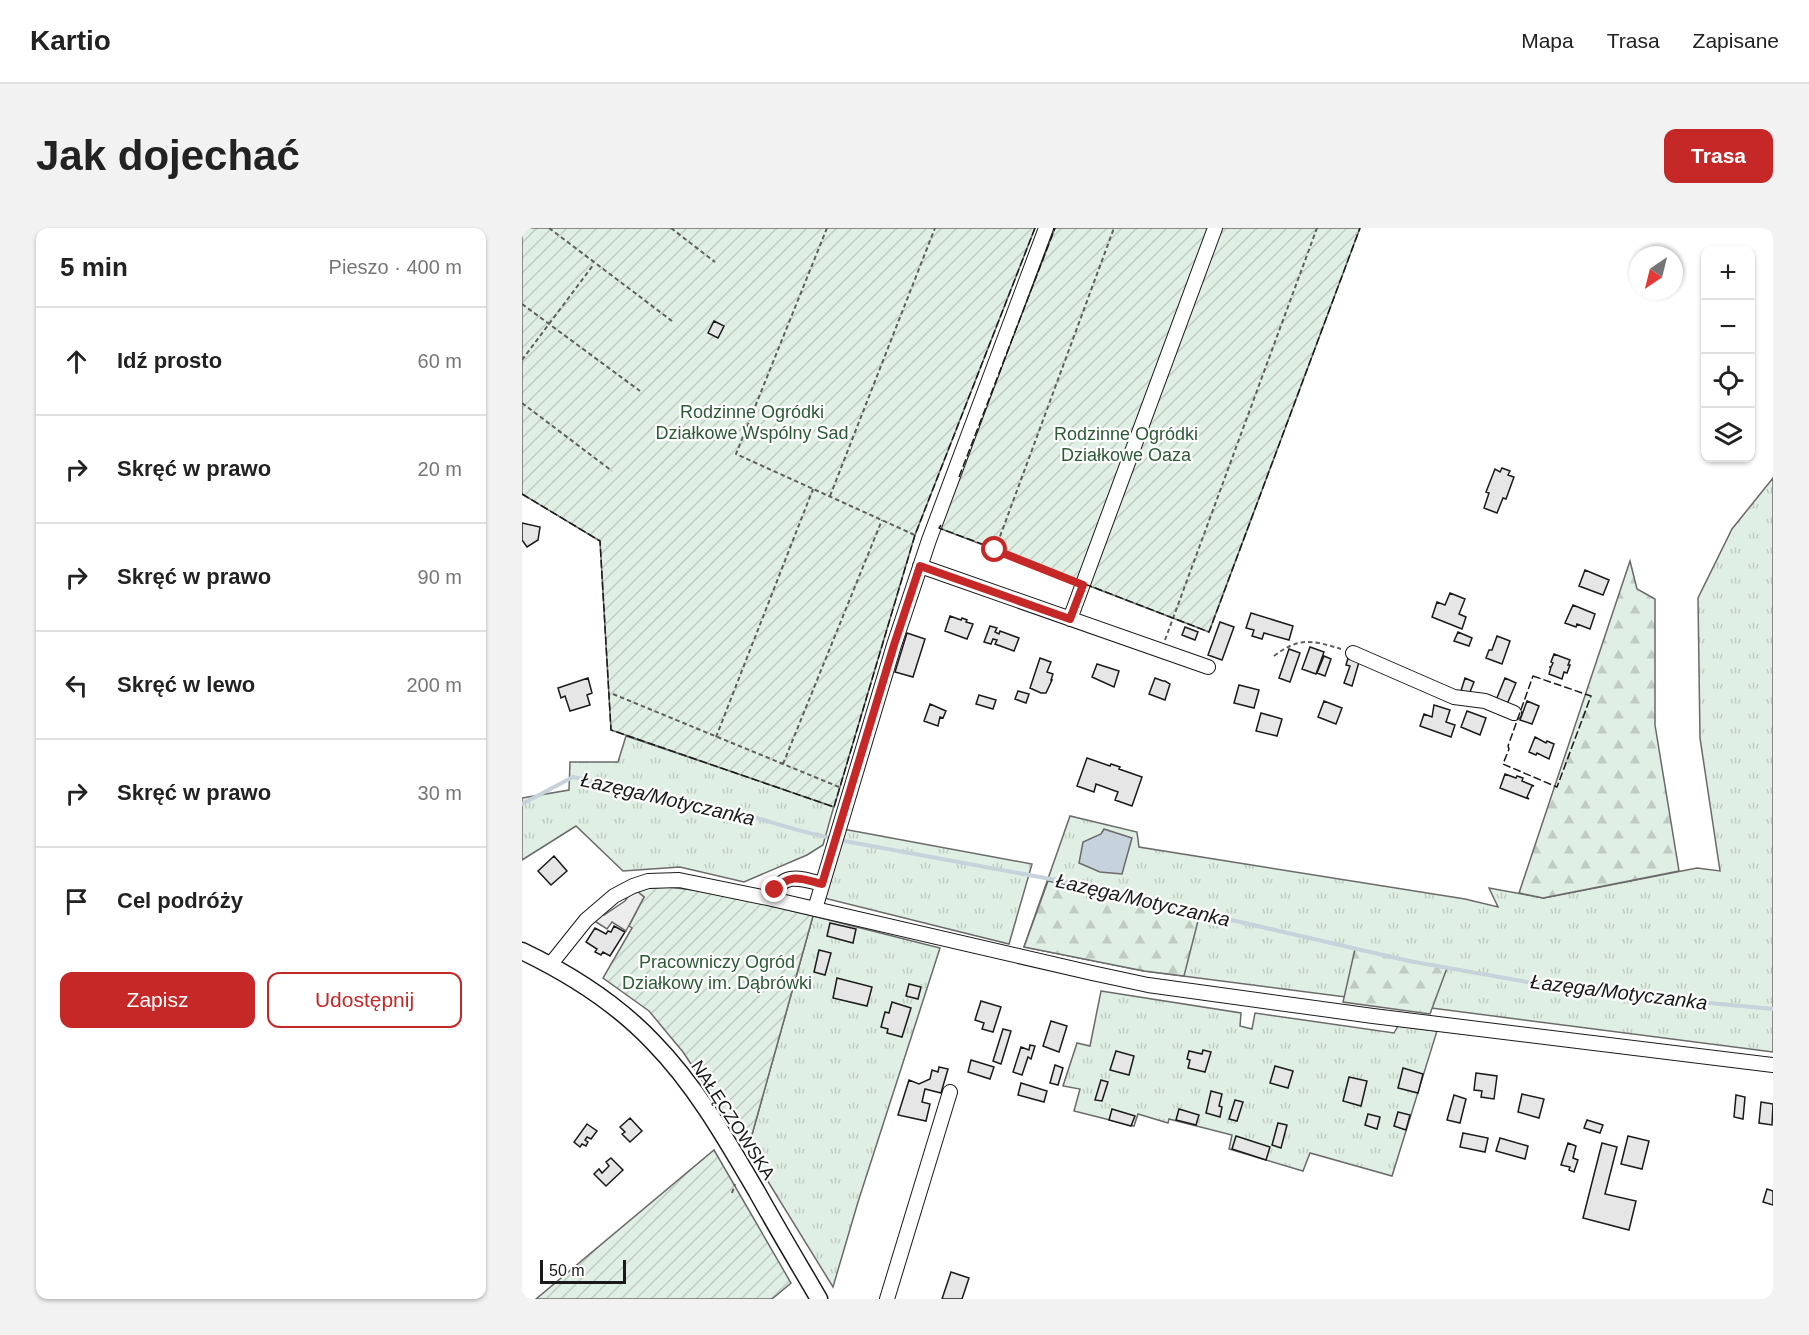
<!DOCTYPE html>
<html lang="pl">
<meta charset="utf-8">
<style>
body{margin:0;font-family:Arial,sans-serif;background:#f2f2f2;color:#222}
.controls{position:absolute;right:18px;top:18px;display:grid;overflow:hidden;border-radius:12px;box-shadow:0 2px 4px #0004}
.controls button{width:54px;height:54px;display:grid;place-items:center;padding:0;border:0;border-bottom:2px solid #e0e0e0;background:#fff;color:#222;font:30px sans-serif}
.compass{position:absolute;left:1107px;top:18px;width:54px;height:54px;border-radius:50%;background:#fff;box-shadow:0 2px 4px #0004;rotate:215deg}
.scale{position:absolute;left:18px;bottom:15px;width:86px;box-sizing:border-box;padding-left:6px;border:3px solid #1a1a1a;border-top:0;font-size:16px;line-height:21px;white-space:nowrap;color:#1a1a1a;-webkit-text-stroke:4px #fff;paint-order:stroke}
.stop{position:absolute;width:18px;height:18px;margin:-14px;border:4px solid #c62828;border-radius:50%;background:#fff}
.stop.end{background:#c62828;border-color:#fff;box-shadow:0 2px 6px #0008}
.list{margin:0;padding:0;list-style:none}
h2{display:flex;justify-content:space-between;align-items:center;height:78px;margin:0;padding:0 24px;font-size:26px}
h2 small{font-size:20px;font-weight:400;color:#767676}
.list li{display:grid;grid-template-columns:39px 1fr auto;gap:18px;align-items:center;box-sizing:border-box;height:108px;padding:0 24px;border-top:2px solid #e0e0e0}
.list b{display:block;font-size:22px;white-space:nowrap}
.list em{font-size:20px;font-style:normal;color:#767676}
.actions{display:flex;gap:12px;padding:18px 24px}
.actions a{flex:1;padding:14px 0;border:2px solid #c62828;border-radius:12px;text-align:center;font-size:21px;color:#c62828}
.actions .main{background:#c62828;color:#fff}
.icon{flex:none;width:33px;height:33px;fill:none;stroke:currentColor;stroke-width:2;stroke-linecap:round;stroke-linejoin:round}
.map{position:relative;flex:none;width:1251px;height:1071px;overflow:hidden;border-radius:12px}
header{display:flex;align-items:center;gap:36px;box-sizing:border-box;height:84px;padding:0 30px;background:#fff;border-bottom:2px solid #e0e0e0}
header strong{font-size:28px}
nav{display:flex;gap:33px;margin-inline-start:auto;font-size:21px}
.intro{display:flex;align-items:center;justify-content:space-between;box-sizing:border-box;height:144px;padding:0 36px}
h1{margin:0;font-size:42px}
.button{padding:15px 27px;border-radius:12px;background:#c62828;color:#fff;font-size:21px;font-weight:700}
main{display:flex;gap:36px;padding:0 36px}
aside{flex:1;background:#fff;border-radius:12px;box-shadow:0 2px 4px #0004}
.map>svg:first-child{display:block}
</style>
<header>
<strong>Kartio</strong>
<nav><a>Mapa</a><a>Trasa</a><a>Zapisane</a></nav>
</header>
<div class="intro"><h1>Jak dojechać</h1><a class="button">Trasa</a></div>
<main>
<aside>
<h2>5 min<small>Pieszo · 400 m</small></h2>
<ul class="list">
<li><svg class="icon" aria-label="ahead" viewBox="0 0 24 24"><path d="M12 20V5M6 11l6-6 6 6"/></svg><div><b>Idź prosto</b></div><em>60 m</em></li>
<li><svg class="icon" aria-label="right" viewBox="0 0 24 24"><path d="M7 20v-9h11M14 6l5 5-5 5"/></svg><div><b>Skręć w prawo</b></div><em>20 m</em></li>
<li><svg class="icon" aria-label="right" viewBox="0 0 24 24"><path d="M7 20v-9h11M14 6l5 5-5 5"/></svg><div><b>Skręć w prawo</b></div><em>90 m</em></li>
<li><svg class="icon" aria-label="left" viewBox="0 0 24 24"><path d="M17 20v-9H6M10 6l-5 5 5 5"/></svg><div><b>Skręć w lewo</b></div><em>200 m</em></li>
<li><svg class="icon" aria-label="right" viewBox="0 0 24 24"><path d="M7 20v-9h11M14 6l5 5-5 5"/></svg><div><b>Skręć w prawo</b></div><em>30 m</em></li>
<li><svg class="icon" aria-label="arrive" viewBox="0 0 24 24"><path d="M6 21V4h12l-3 4 3 4H6"/></svg><div><b>Cel podróży</b></div></li>
</ul>
<div class="actions"><a class="main">Zapisz</a><a>Udostępnij</a></div>
</aside>
<div class="map">
<svg width="1251" height="1071" viewBox="0 0 1251 1071">
<defs>
<pattern id="grass-tufts" width="24" height="20" patternUnits="userSpaceOnUse" patternTransform="scale(1.5)"><rect width="24" height="20" fill="#e0efe3"/><path d="M3 7l-1-3M5 7V3M7 7l1-3M15 17l-1-3M17 17v-4M19 17l1-3" fill="none" stroke="#c0ccc2"/></pattern>
<pattern id="forest-firs" width="22" height="20" patternUnits="userSpaceOnUse" patternTransform="scale(1.5)"><rect width="22" height="20" fill="#e0efe3"/><path d="M5 1l3.5 6h-7zM16 11l3.5 6h-7z" fill="#c0ccc2"/></pattern>
<pattern id="garden-furrows" width="10" height="10" patternUnits="userSpaceOnUse" patternTransform="scale(1.5)"><rect width="10" height="10" fill="#e0efe3"/><path d="M-1 1l2-2M0 10L10 0M9 11l2-2" fill="none" stroke="#c0ccc2"/></pattern>
</defs>
<rect width="100%" height="100%" fill="#fff"/>
<path fill="url(#grass-tufts)" stroke="#6a6a6a" stroke-width="1.5" d="M1251 250V824L622 743 502 719 548 588 615 604 617 619 943 671 976 679 967 660 1022 670 1175 640 1198 643 1178 510 1176 370 1210 301Z
M104 508 312 578 301 617 285 627 222 654 158 639 101 643 54 598 0 632V570L47 562 48 534H96Z
M321 601 510 636 487 716 302 670Z
M291 688 418 720 336 974 311 1059 226 921Z
M579 763 719 785 718 798 730 801 733 785 872 805 876 798 915 803 870 948 788 925 781 943 707 921 710 907 647 891 646 895 616 886 612 898 552 883 558 861 541 858 555 815 568 818Z"/>
<path fill="url(#forest-firs)" stroke="#6a6a6a" stroke-width="1.5" d="M1108 333 1115 361 1133 371V497L1157 643 1021 670 997 665Z
M526 653 678 685 662 748 622 743 502 719Z
M833 721 925 740 908 786 821 774Z"/>
<path fill="url(#garden-furrows)" stroke="#6a6a6a" stroke-width="1.5" d="M0 0H513L393 307 312 579 89 502 78 313 0 266Z
M533 0H838L687 404 417 300Z
M146 659 197 665 291 688 226 921 161 824 127 783 81 750 110 700 107 698 122 669 116 664 127 660Z
M192 922 269 1055 250 1071H14Z"/>
<path fill="#ededed" stroke="#6a6a6a" stroke-width="1.5" d="M116 664 122 669 104 703 90 694 85 701 71 692 79 684 82 687 103 673 107 667Z"/>
<path fill="#c6d2dc" stroke="#6a6a6a" stroke-width="1.5" d="M582 601 610 610 600 646 578 644 557 635 561 614 579 606Z"/>
<g fill="none" stroke-linecap="round" stroke-linejoin="round">
<path stroke="#c6d2dc" stroke-width="4" d="M0 576 51 549C100 560 150 568 199 580 236 589 272 603 310 610
M317 612 545 654 887 733 1050 762 1251 781"/>
</g>
<path fill="#e6e6e6" stroke="#1a1a1a" stroke-width="1.5" d="M192 93 202 98 196 110 186 105Z
M980 240 988 243 986 247 992 249 984 271 981 270 975 285 962 280 967 265 964 264 973 241 978 244Z
M0 295 18 299 16 312 5 319 0 312Z
M1063 342 1087 352 1081 367 1057 358Z
M928 365 943 371 937 386 944 389 940 401 910 389 915 374 923 377Z
M1051 377 1073 386 1068 401 1055 396 1054 399 1043 395Z
M729 385 771 398 767 412 742 405 740 411 730 408 732 402 724 400Z
M428 388 439 392 440 390 445 392 444 394 451 396 445 411 423 403Z
M698 394 712 399 700 432 686 427Z
M468 398 475 400 473 404 477 406 478 403 497 410 492 423 473 416 475 412 471 411 469 416 462 414Z
M663 399 676 404 673 412 660 407Z
M936 404 950 410 947 418 932 413Z
M385 405 403 411 391 449 373 444Z
M975 408 988 413 980 436 964 430 967 422H970Z
M788 419 802 424 794 446 780 441Z
M767 421 778 425 768 454 757 450Z
M1032 426 1048 432 1046 437H1048L1045 445 1042 444 1040 451 1027 446 1029 439H1027H1029L1031 435 1029 434Z
M802 428 809 431 803 448 795 445Z
M518 430 529 434 525 444 531 446 529 452H530L524 465H519L508 460Z
M826 430 837 434 830 458 822 455 828 438 824 437Z
M575 436 597 443 592 459 570 449Z
M66 450 70 465 65 467 68 477 48 483 43 468 39 470 36 460Z
M633 450 641 453H643L648 456 643 472 627 466Z
M943 450 952 454 946 469 938 466Z
M983 450 994 455 983 481 972 477Z
M717 457 737 462 732 480 712 475Z
M496 463 507 466 504 475 493 471Z
M457 467 474 472 471 481 454 476Z
M802 473 820 480 814 496 796 489Z
M1005 473 1017 478 1010 496 998 492Z
M408 476 424 483 421 490 418 489 416 498 402 493Z
M912 477 928 482 924 494 933 497 929 509 898 498 902 486 910 489Z
M945 483 964 490 958 507 939 499Z
M739 485 760 491 755 508 734 503Z
M1013 509 1024 515 1025 513 1032 516 1027 531 1015 525 1014 527 1007 524Z
M565 530 588 538 589 536 598 539 597 541 620 549 610 578 593 572 596 564 574 556 572 564 555 558Z
M983 546 994 550 995 548 1001 550 1000 553 1012 558H1010L1005 569 1007 571 978 560Z
M32 628 45 643 29 657 16 643Z
M308 695 334 701 331 715 305 708Z
M92 698 103 704 88 728 81 724 79 727 73 724 75 721 64 714 73 700 84 706 86 703 89 704Z
M297 722 309 725 303 747 292 744Z
M315 750 350 759 345 778 311 770Z
M387 756 399 759 396 771 384 768Z
M459 773 479 779 471 804 460 801 462 795 453 792Z
M370 774 389 780 380 809 365 805 366 801 359 799 363 784 367 785Z
M529 793 545 798 537 824 521 818Z
M481 801 489 803 479 836 471 833Z
M508 817 513 818 509 831 506 829 500 847 491 844 499 819 507 822Z
M681 822 689 824 683 844 666 840 668 832 665 831 667 823 680 826Z
M594 823 612 828 607 847 588 842Z
M449 832 472 839 468 851 446 844Z
M533 837 541 840 536 857 528 855Z
M753 838 771 843 766 860 748 855Z
M417 839 426 841 419 865 403 861 400 874 408 876 404 893 376 887 387 852 397 856 408 851 410 842 416 844Z
M881 840 901 846 896 865 876 860Z
M954 845 975 848 972 871 959 869 960 863 952 862Z
M827 849 845 853 839 878 821 873Z
M579 852 586 854 580 873 573 872Z
M499 855 525 863 522 874 496 867Z
M689 863 700 866 697 878 700 879 698 889 684 885Z
M1000 866 1022 871 1017 890 996 884Z
M932 867 944 871 938 895 925 892Z
M1214 867 1223 869 1221 891 1212 889Z
M713 872 721 874 715 893 707 891Z
M1239 874 1251 876 1250 897 1237 895Z
M590 881 613 888 609 898 587 892Z
M657 881 677 887 674 897 654 892Z
M876 884 888 887 884 902 872 898Z
M846 886 858 889 855 901 843 897Z
M108 890 120 903 108 914 100 906 103 904 98 899Z
M1065 892 1081 897 1078 905 1062 900Z
M756 895 765 897 759 920 750 917Z
M65 896 75 903 69 911 65 909 63 912 66 914 64 918 60 916 58 919 52 914Z
M941 905 966 910 963 924 938 919Z
M714 908 748 919 744 932 710 921Z
M1106 908 1127 913 1120 941 1099 936Z
M978 910 1006 918 1003 931 974 923Z
M1046 915 1054 918 1051 930 1056 932 1052 944 1047 942 1048 939 1039 937Z
M1080 915 1095 919 1083 966 1114 973 1107 1002 1061 990Z
M89 930 101 942 84 958 72 946 77 941 80 945 87 938 84 934Z
M1245 961 1251 963V977L1241 974Z
M429 1044 447 1050 440 1071H420Z"/>
<g fill="none" stroke-linecap="round" stroke-linejoin="round">
<defs>
<path id="minor" d="M398 338 686 439
M548 391 693 0
M831 425 932 469 963 473 992 485
M250 671C259 643 278 650 300 656
M293 681 372 417 407 312 524 0
M28 737 64 692 92 668 111 658 126 653 157 652 250 671 570 745 626 757 851 788 1251 837
M365 1071 428 864"/>
<path id="major" d="M0 723C48 746 94 775 131 814 174 858 204 911 235 964 255 1000 276 1035 297 1071"/>
</defs>
<use href="#minor" stroke="#1a1a1a" stroke-width="16"/>
<use href="#major" stroke="#1a1a1a" stroke-width="19"/>
<path stroke="#5f5f5f" stroke-width="2" stroke-dasharray="4.5 3" stroke-linecap="butt" d="M27 0 150 93
M149 0 193 34
M305 0 214 226 395 308
M0 76 118 163
M0 132 72 36
M0 175 90 243
M308 268 413 0
M550 353 473 322 592 0
M643 412 795 0
M752 428C777 409 790 412 819 421
M91 466 317 559
M194 509 291 261
M261 536 360 292
M210 965 213 956"/>
<use href="#minor" stroke="#fff" stroke-width="14"/>
<use href="#major" stroke="#fff" stroke-width="16"/>
<path stroke="#1a1a1a" stroke-width="1.5" stroke-dasharray="8 3" stroke-linecap="butt" d="M437 249 533 0
M0 266 78 313 89 502 312 579 393 307 513 0
M419 297 417 300 476 322
M501 332 687 404 838 0
M1011 448 1069 468 1035 559 981 536 987 521 986 518Z"/>
</g>
<g fill="none" stroke-linecap="round" stroke-linejoin="round">
<path stroke="#c62828" stroke-width="8" d="M253 662C268 644 281 651 300 656L372 417 398 338 548 391 561 357 473 322"/>
</g>
<g text-anchor="middle" stroke-width="4.5" stroke-linejoin="round" paint-order="stroke">
<g font-size="18" fill="#2b5a34" stroke="#fff">
<text x="230" y="190">Rodzinne Ogródki<tspan x="230" dy="21">Działkowe Wspólny Sad</tspan></text>
<text x="604" y="212">Rodzinne Ogródki<tspan x="604" dy="21">Działkowe Oaza</tspan></text>
<text x="195" y="740">Pracowniczy Ogród<tspan x="195" dy="21">Działkowy im. Dąbrówki</tspan></text>
</g>
<g font-size="18" fill="#1a1a1a" stroke="#fff">
<text transform="translate(211 892) rotate(57)" y="6">NAŁĘCZOWSKA</text>
</g>
<g font-size="20" font-style="italic" fill="#1a1a1a" stroke="#fff">
<text transform="translate(146 571) rotate(13)" y="7">Łazęga/Motyczanka</text>
<text transform="translate(621 672) rotate(13)" y="7">Łazęga/Motyczanka</text>
<text transform="translate(1097 764) rotate(7)" y="7">Łazęga/Motyczanka</text>
</g>
</g>
</svg>
<div class="controls">
<button>+</button>
<button>−</button>
<button><svg class="icon" aria-label="locate" viewBox="0 0 24 24"><circle cx="12" cy="12" r="6"/><path d="M12 2v4M12 18v4M2 12h4M18 12h4"/></svg></button>
<button><svg class="icon" aria-label="layers" viewBox="0 0 24 24"><path d="M12 4l9 5-9 5-9-5zM3 14l9 5 9-5"/></svg></button>
</div>
<svg class="compass" viewBox="-18 -18 36 36"><path d="M0-13l5 13h-10z" fill="#e53935"/><path d="M0 13l5-13h-10z" fill="#767676"/></svg>
<div class="scale">50 m</div>
<div class="stop" style="left:473px;top:322px"></div>
<div class="stop end" style="left:253px;top:662px"></div>
</div>
</main>
